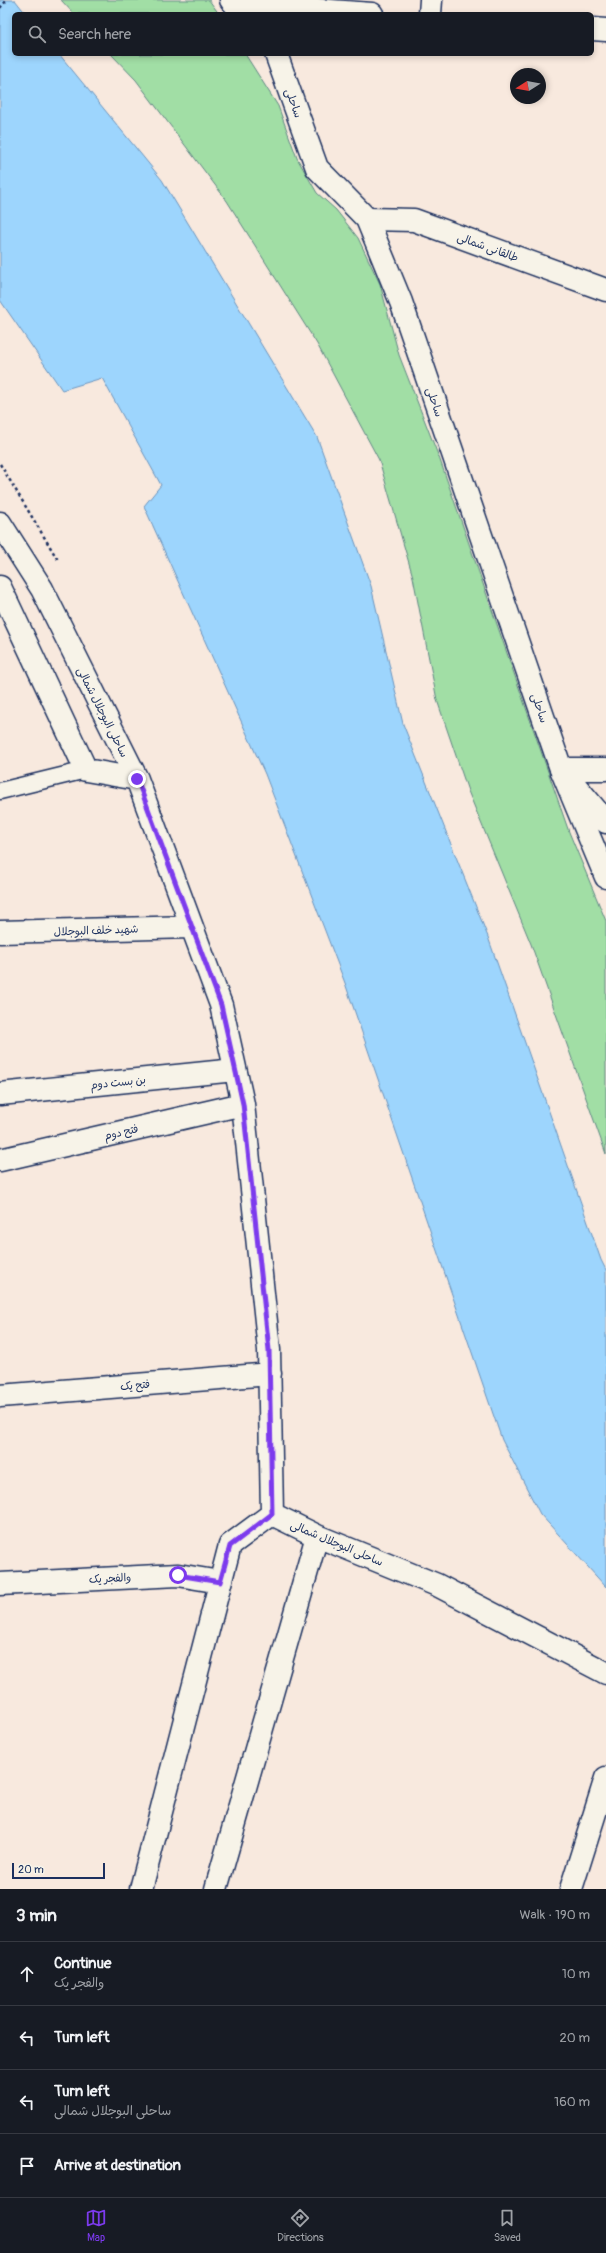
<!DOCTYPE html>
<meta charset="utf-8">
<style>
body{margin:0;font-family:Pangolin,"Playpen Sans Arabic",sans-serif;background:#242831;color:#f1f3f6}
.compass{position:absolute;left:510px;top:68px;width:36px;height:36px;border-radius:50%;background:#171b24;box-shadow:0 2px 6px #0003;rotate:259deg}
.scale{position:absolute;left:12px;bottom:10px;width:93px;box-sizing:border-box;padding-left:4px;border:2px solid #1b2f5e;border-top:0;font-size:11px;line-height:14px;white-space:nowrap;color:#1b2f5e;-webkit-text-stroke:3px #f7f3e8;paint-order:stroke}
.stop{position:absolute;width:12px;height:12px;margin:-9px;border:3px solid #7c3aed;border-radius:50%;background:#fff}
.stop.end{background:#7c3aed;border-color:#fff;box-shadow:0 1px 4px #0008}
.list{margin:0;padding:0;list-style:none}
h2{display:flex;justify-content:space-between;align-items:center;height:52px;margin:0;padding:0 16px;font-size:17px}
h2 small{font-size:13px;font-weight:400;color:#9ea1a6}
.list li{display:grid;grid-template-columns:26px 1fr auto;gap:12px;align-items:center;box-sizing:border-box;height:64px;padding:0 16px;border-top:1px solid #363941}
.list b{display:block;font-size:15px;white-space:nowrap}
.list p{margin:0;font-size:13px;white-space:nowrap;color:#9ea1a6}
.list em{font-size:13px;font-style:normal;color:#9ea1a6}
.icon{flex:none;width:22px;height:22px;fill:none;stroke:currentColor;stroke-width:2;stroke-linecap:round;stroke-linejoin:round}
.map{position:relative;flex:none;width:606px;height:1889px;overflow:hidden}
.search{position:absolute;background:#171b24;box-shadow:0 2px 6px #0003;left:12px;right:12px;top:12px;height:44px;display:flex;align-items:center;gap:10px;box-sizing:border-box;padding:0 14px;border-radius:6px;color:#9ea1a6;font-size:15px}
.sheet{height:308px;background:#171b24}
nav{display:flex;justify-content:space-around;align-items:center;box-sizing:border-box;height:56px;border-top:1px solid #363941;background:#171b24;font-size:11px;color:#9ea1a6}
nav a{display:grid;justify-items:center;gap:2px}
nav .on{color:#7c3aed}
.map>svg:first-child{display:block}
</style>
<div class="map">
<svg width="606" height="1889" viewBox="0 0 606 1889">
<rect width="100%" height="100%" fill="#f8e9de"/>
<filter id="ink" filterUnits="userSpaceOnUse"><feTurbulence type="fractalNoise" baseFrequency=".025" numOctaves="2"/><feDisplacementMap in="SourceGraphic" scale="8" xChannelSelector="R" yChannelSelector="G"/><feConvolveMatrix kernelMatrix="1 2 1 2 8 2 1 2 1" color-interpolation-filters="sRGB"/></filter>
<g filter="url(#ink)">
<path fill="#a1dea5" stroke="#5e8682" d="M61 0H209L219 14H74Z
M111 54H245L278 106 297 158 317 193 336 210 358 238 380 284 399 355 440 460 569 832 606 921V1154L531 944 468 791 437 700 413 577 379 460 317 344 227 201 136 80Z"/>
<path fill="#9dd5fd" stroke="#6993bd" d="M0 0H15L26 14H14V54H59L162 180 317 437 371 586 403 724 488 937 601 1260 606 1270V1587L540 1514 502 1440 345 983 265 774 144 506 161 485 102 378 62 390 0 300Z"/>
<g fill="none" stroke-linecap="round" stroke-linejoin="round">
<defs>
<path id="lane" d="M0 791 86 770"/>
<path id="street" d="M235 4 372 14
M430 14 431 0
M592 29 606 30
M367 219 414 220 606 290
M0 523 42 589 137 779 221 1005 243 1104 269 1350 272 1514
M0 587 86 770 137 779
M561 769H606
M0 932 192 927
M0 1094 235 1070
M0 1160 243 1104
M0 1396 270 1374
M272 1514 317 1536 437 1585 606 1673
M0 1584 178 1575 220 1582
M141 1889 230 1545 272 1514
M216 1889 317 1536
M571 1889 606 1778"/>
<path id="secondary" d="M231 0 244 14
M276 54 317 168 367 219 401 302 561 769 606 877
M575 785 606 822"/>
</defs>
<use href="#lane" stroke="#1b2f5e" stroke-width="19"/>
<use href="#street" stroke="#1b2f5e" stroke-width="25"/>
<use href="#secondary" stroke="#1b2f5e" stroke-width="25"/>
<path stroke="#1b2f5e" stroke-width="2.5" stroke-dasharray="3 3" stroke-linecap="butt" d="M0 8 7 0
M0 464 58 560"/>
<use href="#lane" stroke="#f7f3e8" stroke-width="16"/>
<use href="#street" stroke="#f7f3e8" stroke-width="22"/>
<use href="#secondary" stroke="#f7f3e8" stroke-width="22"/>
</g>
</g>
<g fill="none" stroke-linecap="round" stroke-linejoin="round" filter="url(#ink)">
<path stroke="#7c3aed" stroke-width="5" d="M137 779 221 1005 243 1104 269 1350 272 1514 230 1546 220 1582 178 1575"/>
</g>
<g text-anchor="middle" stroke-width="3" stroke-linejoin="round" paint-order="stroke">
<g font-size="11" fill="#1b2f5e" stroke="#f7f3e8">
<text transform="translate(294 103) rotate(70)" y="4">ساحلی</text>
<text transform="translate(488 247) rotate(20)" y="4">طالقانی شمالی</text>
<text transform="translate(435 402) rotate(71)" y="4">ساحلی</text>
<text transform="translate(540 708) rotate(71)" y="4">ساحلی</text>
<text transform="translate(103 712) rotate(63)" y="4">ساحلی البوجلال شمالی</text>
<text transform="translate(96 930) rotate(-2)" y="4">شهید خلف البوجلال</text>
<text transform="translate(118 1082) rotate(-6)" y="4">بن بست دوم</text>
<text transform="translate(121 1132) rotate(-13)" y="4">فتح دوم</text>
<text transform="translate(135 1385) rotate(-5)" y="4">فتح یک</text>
<text transform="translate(337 1543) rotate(23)" y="4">ساحلی البوجلال شمالی</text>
<text transform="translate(110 1578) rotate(-3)" y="4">والفجر یک</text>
</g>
</g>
</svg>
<svg class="compass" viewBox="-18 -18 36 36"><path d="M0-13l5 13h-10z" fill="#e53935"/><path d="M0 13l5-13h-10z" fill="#9ea1a6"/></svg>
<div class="scale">20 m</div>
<div class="stop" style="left:178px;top:1575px"></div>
<div class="stop end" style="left:137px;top:779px"></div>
<div class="search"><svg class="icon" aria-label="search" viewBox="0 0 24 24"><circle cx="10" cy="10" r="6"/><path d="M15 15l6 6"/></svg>Search here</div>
</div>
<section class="sheet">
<h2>3 min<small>Walk · 190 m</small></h2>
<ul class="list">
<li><svg class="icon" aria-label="ahead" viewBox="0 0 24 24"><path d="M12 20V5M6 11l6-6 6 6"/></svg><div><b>Continue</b><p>والفجر یک</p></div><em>10 m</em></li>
<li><svg class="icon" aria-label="left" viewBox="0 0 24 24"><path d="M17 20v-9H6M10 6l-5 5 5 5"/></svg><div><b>Turn left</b></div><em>20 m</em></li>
<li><svg class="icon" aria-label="left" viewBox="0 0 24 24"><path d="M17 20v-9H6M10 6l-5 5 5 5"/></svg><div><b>Turn left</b><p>ساحلی البوجلال شمالی</p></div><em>160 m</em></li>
<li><svg class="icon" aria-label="arrive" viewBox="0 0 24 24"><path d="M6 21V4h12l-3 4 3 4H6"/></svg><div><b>Arrive at destination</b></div></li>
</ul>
</section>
<nav>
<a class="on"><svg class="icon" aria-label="map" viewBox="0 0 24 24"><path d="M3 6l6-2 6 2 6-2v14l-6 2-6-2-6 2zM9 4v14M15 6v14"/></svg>Map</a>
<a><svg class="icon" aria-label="directions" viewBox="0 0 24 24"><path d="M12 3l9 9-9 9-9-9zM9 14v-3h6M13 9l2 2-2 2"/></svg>Directions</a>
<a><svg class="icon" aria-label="saved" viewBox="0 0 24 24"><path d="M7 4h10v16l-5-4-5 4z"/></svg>Saved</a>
</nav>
